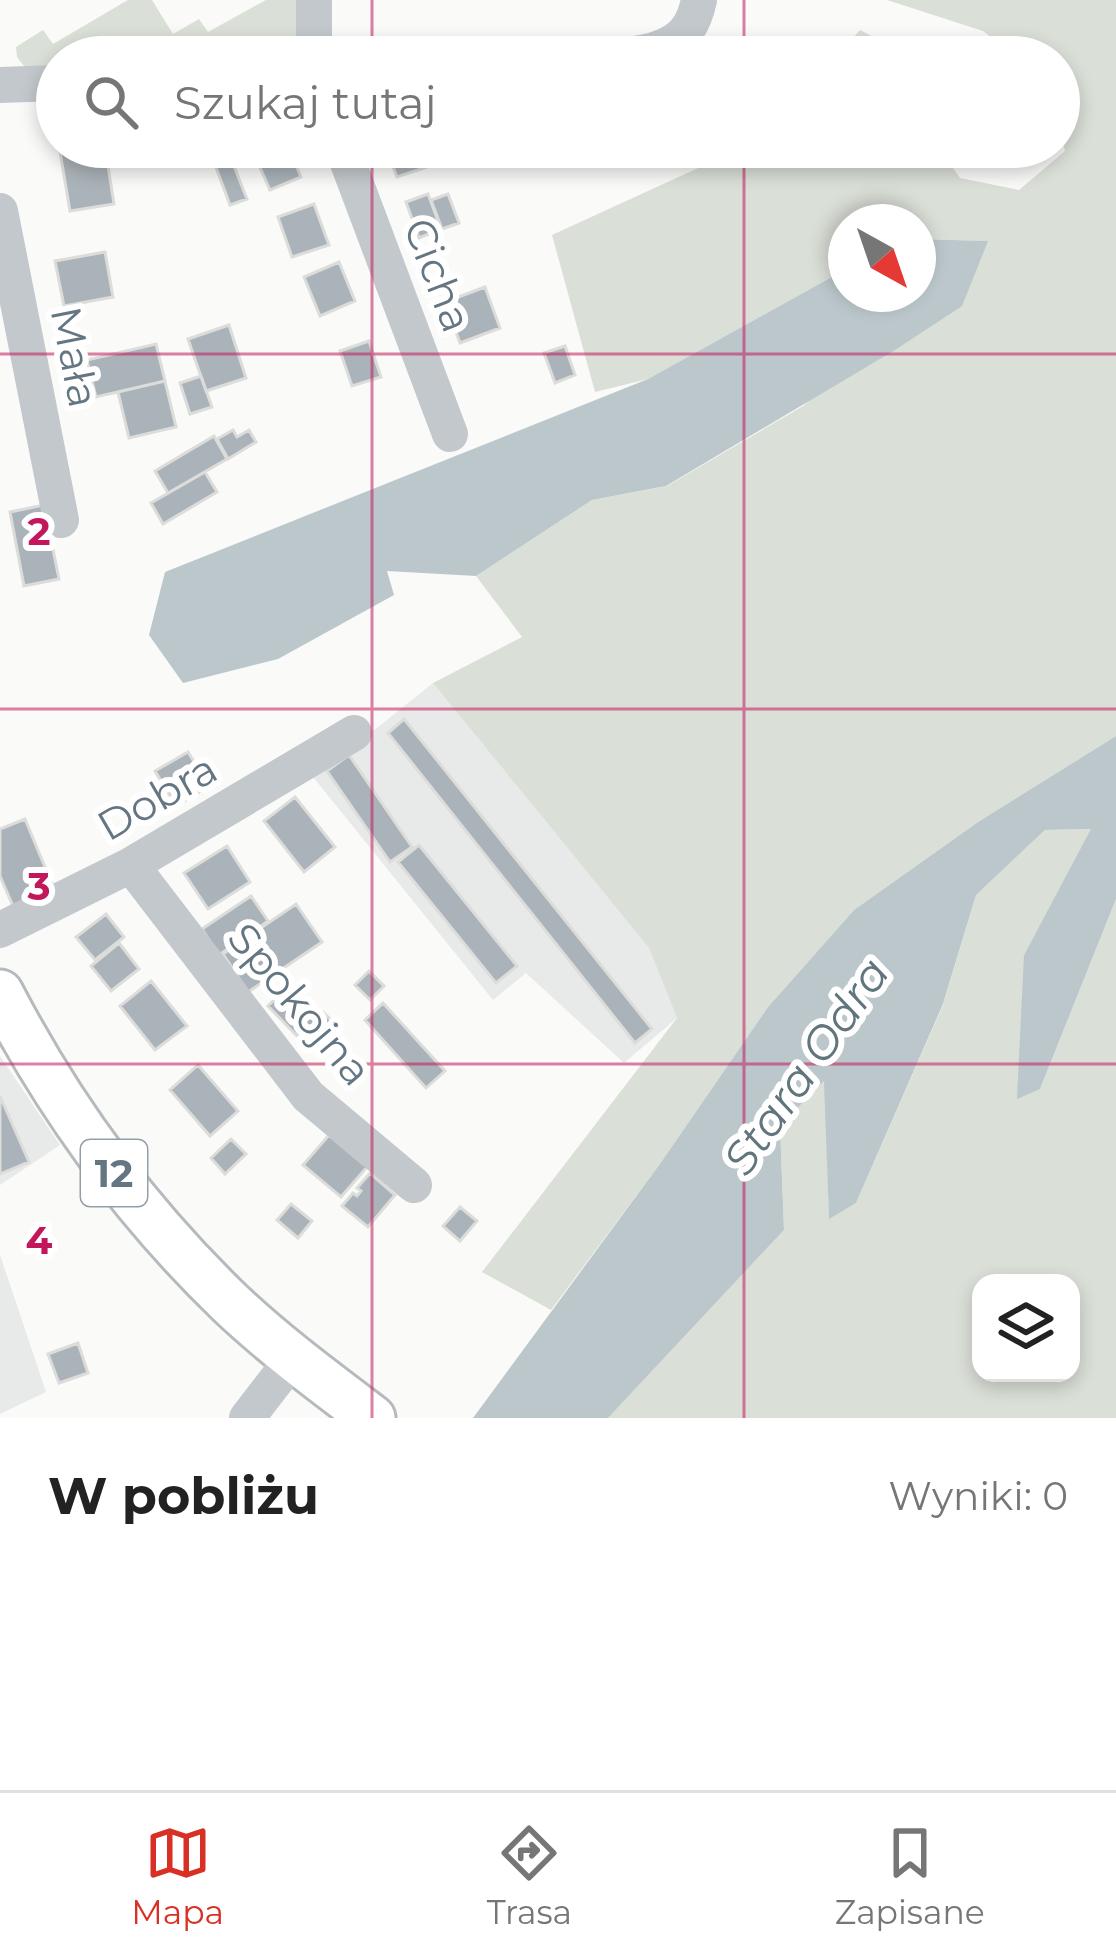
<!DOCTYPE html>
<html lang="pl">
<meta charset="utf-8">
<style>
body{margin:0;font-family:Montserrat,sans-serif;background:#f2f2f2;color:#222}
.controls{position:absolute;right:36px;bottom:36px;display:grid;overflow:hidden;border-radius:24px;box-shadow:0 6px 18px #0003}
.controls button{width:108px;height:108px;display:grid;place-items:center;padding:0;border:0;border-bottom:3px solid #e0e0e0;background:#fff;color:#222;font:60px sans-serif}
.compass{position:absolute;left:828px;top:204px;width:108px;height:108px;border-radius:50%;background:#fff;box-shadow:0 6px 18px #0003;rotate:140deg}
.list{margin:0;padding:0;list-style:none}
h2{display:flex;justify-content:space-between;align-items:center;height:156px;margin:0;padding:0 48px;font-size:51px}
h2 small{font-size:39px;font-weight:400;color:#767676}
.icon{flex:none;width:66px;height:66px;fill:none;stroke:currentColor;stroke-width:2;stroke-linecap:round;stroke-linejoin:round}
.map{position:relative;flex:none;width:1116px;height:1418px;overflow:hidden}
.search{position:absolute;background:#fff;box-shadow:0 6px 18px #0003;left:36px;right:36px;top:36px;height:132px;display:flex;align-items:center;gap:30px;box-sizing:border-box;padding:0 42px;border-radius:66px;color:#767676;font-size:45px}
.sheet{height:372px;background:#fff}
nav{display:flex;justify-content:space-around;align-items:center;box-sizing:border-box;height:168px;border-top:3px solid #e0e0e0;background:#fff;font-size:33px;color:#767676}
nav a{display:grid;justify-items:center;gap:6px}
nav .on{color:#d93025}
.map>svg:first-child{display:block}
</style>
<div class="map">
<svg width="1116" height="1418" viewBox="0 0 1116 1418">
<rect width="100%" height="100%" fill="#fafaf8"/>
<path fill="#e8e9e9" d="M433 683 649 948 677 1018 624 1063 526 973 493 1000 309 772 357 744Z
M0 1056 60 1145 0 1185Z
M0 1255 46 1392 0 1414Z"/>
<path fill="#dadfd7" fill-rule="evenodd" d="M128 0H152L173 34 199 19 208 32 266 0H304L298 47 290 57H57V73L27 70 17 57 16 47 43 30 53 44Z
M887 0H1116V736L978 822 854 910 768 1007 662 1161 551 1310 482 1272 677 1018 649 948 433 683 522 637 476 576 592 500 667 486 803 406 987 241 918 239V222H846V269L648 379 595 392 552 235 744 147H938L960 178 1019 190 1065 151 1059 127V57H1017L983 31Z
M860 30 911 57H836Z
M1092 829 1024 955 1040 1089 1116 899V1418H608L784 1230 780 1126 825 1080 829 1218 856 1203 943 1005 976 895 1045 830ZM981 1283H1071V1373H981Z"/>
<path fill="#bbc7cb" d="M918 239 988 241 962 306 895 350 666 486 592 500 476 576 387 571 394 595 278 659 183 683 149 635 165 572 648 379 846 269V294H918Z
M1116 736V899L1040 1089 1017 1099 1024 955 1091 829 1045 830 976 895 943 1004 856 1203 829 1219 824 1081 780 1126 784 1230 608 1418H473L662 1161 768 1007 854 910 978 822Z"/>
<path fill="#aab3b9" stroke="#dcdcda" stroke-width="3" d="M89 147H105L114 204 70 211 60 152Z
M105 147H148L149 149 107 156Z
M251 147H288L301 177 270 190Z
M385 147H433L439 163 397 177Z
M230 156 247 199 230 205 214 162Z
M428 194 441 229 419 238 406 202Z
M448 194 459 223 442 229 431 200Z
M314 204 329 245 292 257 278 217Z
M105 252 113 297 64 306 55 261Z
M339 262 355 301 320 316 304 277Z
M485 287 500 328 460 343 445 302Z
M229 325 246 378 206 391 188 339Z
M369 341 381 377 352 386 340 351Z
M156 344 165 381 96 397 87 360Z
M565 346 575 375 555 383 544 353Z
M201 376 212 407 190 414 180 383Z
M165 381 176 427 129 438 118 392Z
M233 430 237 437 249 430 256 442 228 459 217 439Z
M214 436 227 459 168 493 155 471Z
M205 472 217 492 163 524 151 503Z
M44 505 59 579 24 586 10 512Z
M404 719 652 1029 635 1043 388 733Z
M188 752 209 786 176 806 155 771Z
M349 755 412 847 390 862 327 771Z
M295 797 335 847 304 872 264 821Z
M25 819 54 889 13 906 0 876V829Z
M419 845 517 966 496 983 398 862Z
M227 846 250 882 208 909 184 873Z
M251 896 268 921 219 955 202 929Z
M296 904 322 942 248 992 223 954Z
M106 914 124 937 95 960 76 937Z
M119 943 139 969 111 991 91 966Z
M369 971 384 986 370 1000 355 985Z
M151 981 187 1026 155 1050 120 1006Z
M290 984 320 1015 323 1012 337 1026 317 1047 304 1034 299 1038 268 1006Z
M383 1003 445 1071 426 1088 365 1020Z
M198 1065 238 1111 210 1136 170 1090Z
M0 1096 29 1162 0 1174Z
M329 1135 367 1167 341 1197 303 1165Z
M231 1139 246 1154 225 1174 211 1158Z
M370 1173 395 1195 368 1227 342 1206 353 1193 357 1196 361 1191 357 1188Z
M291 1204 312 1221 298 1238 277 1220Z
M460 1207 477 1221 460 1241 443 1226Z
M78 1343 88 1373 59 1383 48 1354Z"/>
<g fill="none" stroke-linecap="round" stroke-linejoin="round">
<defs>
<path id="major" d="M0 993C59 1107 137 1213 229 1302 273 1344 323 1381 372 1418"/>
</defs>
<use href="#major" stroke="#b5babe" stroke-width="51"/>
<path stroke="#c3c8cc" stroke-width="36" d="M314 0V57
M586 57C617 56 668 57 688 28 694 20 697 9 699 0
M0 85 57 83
M342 147 450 434
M0 211 61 520
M131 865 308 1096 414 1185
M0 930 131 865 354 733
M247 1418 294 1357"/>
<use href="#major" stroke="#fff" stroke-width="45"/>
</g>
<path fill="none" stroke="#c2185b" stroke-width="3" stroke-opacity="0.55" d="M372 0V57M744 0V57M372 147V1418M744 147V1418M0 354H1116M0 709H1116M0 1064H1116"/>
<g text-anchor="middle" stroke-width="12" stroke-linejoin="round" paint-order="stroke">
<rect fill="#fff" stroke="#939fa8" stroke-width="3" x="81" y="1140" width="66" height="66" rx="9"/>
<g font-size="39" font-weight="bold" fill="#657683">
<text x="114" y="1187">12</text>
</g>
<g font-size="42" fill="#657683" stroke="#fff">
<text transform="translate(438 275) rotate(69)" y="15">Cicha</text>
<text transform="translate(75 357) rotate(79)" y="15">Mała</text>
<text transform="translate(157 797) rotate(-30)" y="15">Dobra</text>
<text transform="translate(300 1004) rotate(50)" y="15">Spokojna</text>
</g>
<g font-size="45" font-style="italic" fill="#60757c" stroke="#fff">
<text transform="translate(806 1066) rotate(-55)" y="16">Stara Odra</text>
</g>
</g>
<g font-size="39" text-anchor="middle" font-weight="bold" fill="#c2185b" stroke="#fff" stroke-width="12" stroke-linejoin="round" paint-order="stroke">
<text x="39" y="545">2</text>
<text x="39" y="900">3</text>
<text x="39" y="1254">4</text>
</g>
</svg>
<div class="controls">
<button><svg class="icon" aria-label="layers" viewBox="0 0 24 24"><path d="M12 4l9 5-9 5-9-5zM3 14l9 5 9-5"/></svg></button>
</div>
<svg class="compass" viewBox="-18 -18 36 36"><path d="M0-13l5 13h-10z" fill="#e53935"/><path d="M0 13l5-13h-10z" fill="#767676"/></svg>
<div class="search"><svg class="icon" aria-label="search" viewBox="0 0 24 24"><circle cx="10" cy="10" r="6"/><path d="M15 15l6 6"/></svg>Szukaj tutaj</div>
</div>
<section class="sheet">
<h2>W pobliżu<small>Wyniki: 0</small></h2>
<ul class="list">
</ul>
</section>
<nav>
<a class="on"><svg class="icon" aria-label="map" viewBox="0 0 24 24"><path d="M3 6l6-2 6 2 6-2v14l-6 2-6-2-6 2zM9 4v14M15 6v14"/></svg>Mapa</a>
<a><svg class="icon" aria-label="directions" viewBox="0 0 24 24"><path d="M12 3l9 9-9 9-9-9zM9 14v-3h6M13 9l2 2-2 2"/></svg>Trasa</a>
<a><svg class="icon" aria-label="saved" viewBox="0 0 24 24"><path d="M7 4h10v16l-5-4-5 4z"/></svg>Zapisane</a>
</nav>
